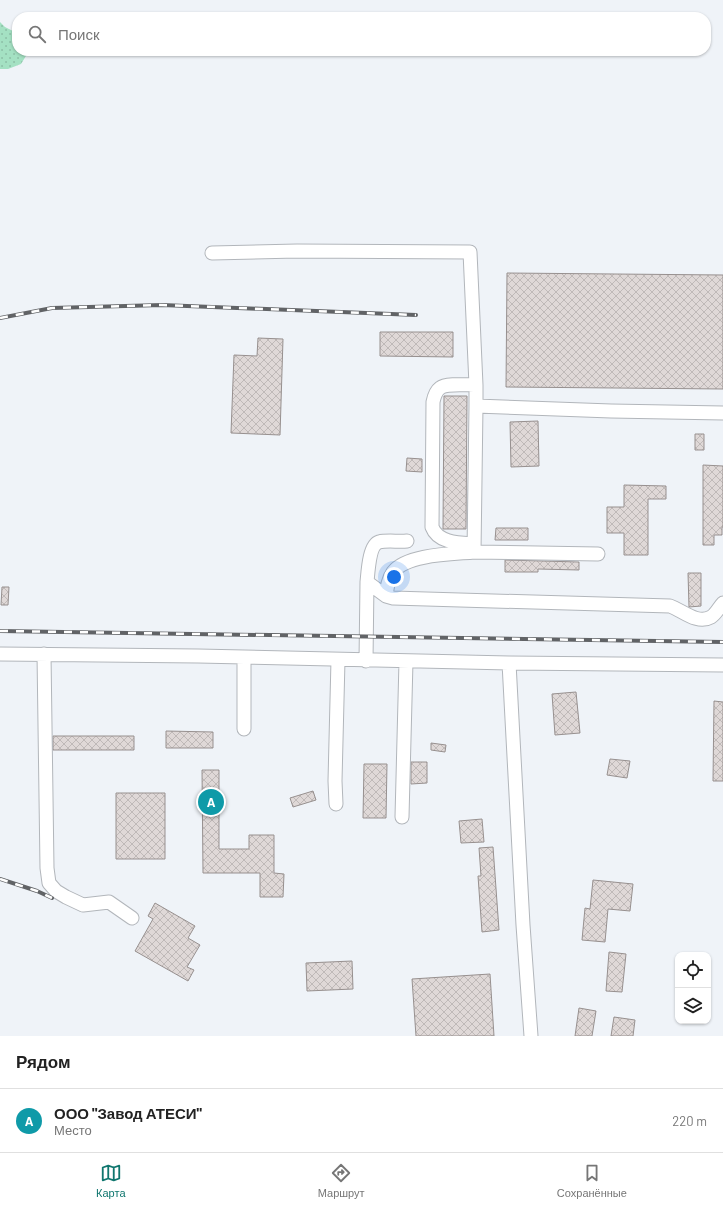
<!DOCTYPE html>
<html lang="ru">
<meta charset="utf-8">
<style>
body{margin:0;font-family:Barlow,sans-serif;background:#f2f2f2;color:#222}
.controls{position:absolute;right:12px;bottom:12px;display:grid;overflow:hidden;border-radius:8px;box-shadow:0 1px 3px #0004}
.controls button{width:36px;height:36px;display:grid;place-items:center;padding:0;border:0;border-bottom:1px solid #e0e0e0;background:#fff;color:#222;font:20px sans-serif}
.you{position:absolute;left:394px;top:577px;width:14px;height:14px;margin:-10px;border:3px solid #fff;border-radius:50%;background:#1a73e8;box-shadow:0 0 0 6px #1a73e833}
.badge{display:grid;place-items:center;width:26px;height:26px;border-radius:50%;background:#0f766e;color:#fff;font-size:13px;font-weight:700}
.pin{position:absolute;translate:-50% -50%;border:2px solid #fff;box-shadow:0 1px 4px #0006}
.list{margin:0;padding:0;list-style:none}
h2{display:flex;justify-content:space-between;align-items:center;height:52px;margin:0;padding:0 16px;font-size:17px}
h2 small{font-size:13px;font-weight:400;color:#767676}
.list li{display:grid;grid-template-columns:26px 1fr auto;gap:12px;align-items:center;box-sizing:border-box;height:64px;padding:0 16px;border-top:1px solid #e0e0e0}
.list b{display:block;font-size:15px;white-space:nowrap}
.list p{margin:0;font-size:13px;white-space:nowrap;color:#767676}
.list em{font-size:13px;font-style:normal;color:#767676}
.icon{flex:none;width:22px;height:22px;fill:none;stroke:currentColor;stroke-width:2;stroke-linecap:round;stroke-linejoin:round}
.map{position:relative;flex:none;width:723px;height:1036px;overflow:hidden}
.search{position:absolute;background:#fff;box-shadow:0 1px 3px #0004;left:12px;right:12px;top:12px;height:44px;display:flex;align-items:center;gap:10px;box-sizing:border-box;padding:0 14px;border-radius:16px;color:#767676;font-size:15px}
.sheet{height:116px;background:#fff}
nav{display:flex;justify-content:space-around;align-items:center;box-sizing:border-box;height:56px;border-top:1px solid #e0e0e0;background:#fff;font-size:11px;color:#767676}
nav a{display:grid;justify-items:center;gap:2px}
nav .on{color:#0f766e}
.map>svg:first-child{display:block}
</style>
<div class="map">
<svg width="723" height="1036" viewBox="0 0 723 1036">
<defs>
<pattern id="grass-dots" width="8" height="8" patternUnits="userSpaceOnUse"><rect width="8" height="8" fill="#a4e1c3"/><path d="M2 2h.1M6 6h.1" fill="none" stroke="#8cc0a7" stroke-width="1.8" stroke-linecap="round"/></pattern>
<pattern id="building-cross-hatch" width="8" height="8" patternUnits="userSpaceOnUse"><rect width="8" height="8" fill="#dfd8d7"/><path d="M0 0l8 8M0 8l8-8" fill="none" stroke="#bfb9b8"/></pattern>
</defs>
<rect width="100%" height="100%" fill="#eff3f8"/>
<path fill="url(#grass-dots)" d="M0 22 5 27 17 33V51H29L21 64 8 69H0Z"/>
<path fill="url(#building-cross-hatch)" stroke="#97908f" d="M507 273 723 275V389L506 387Z
M380 332H453V357L380 356Z
M258 338 283 339 280 435 231 433 234 355 257 356Z
M444 396H467L466 529H443Z
M538 421 539 466 511 467 510 422Z
M695 434H704V450H695Z
M407 458 422 459V472L406 471Z
M703 465 723 466V527H722V535H714V545H703Z
M624 485 666 486V499H648V555H624V533H607V507H624Z
M496 528H528V540H495Z
M505 560 579 562V570L538 569V572H505Z
M688 573H701V606L689 607Z
M2 587H9L8 605H1Z
M576 692 580 733 555 735 552 694Z
M714 701 723 702V781H713Z
M166 731 213 732V748H166Z
M53 736H134V750H53Z
M431 743 446 745 445 752 431 750Z
M610 759 630 761 627 778 607 775Z
M411 762H427V783L411 784Z
M364 764H387L386 818H363Z
M202 770H219V849H249V835H274V873L284 874 283 897H260V873H203Z
M313 791 316 800 293 807 290 798Z
M116 793H165V859H116Z
M482 819 484 842 461 843 459 821Z
M493 847 499 930 482 932 478 876H481L479 848Z
M593 880 633 884 630 911 608 909 605 942 582 940 585 908 590 909Z
M155 903 195 926 188 938 200 945 187 967 194 970 188 981 135 951 153 919 148 916Z
M609 952 626 954 622 992 606 991Z
M352 961 353 989 307 991 306 963Z
M490 974 494 1036H416L412 979Z
M579 1008 596 1011 592 1036H575Z
M614 1017 635 1020 633 1036H611Z"/>
<g fill="none" stroke-linecap="round" stroke-linejoin="round">
<defs>
<path id="minor" d="M212 253 297 251 470 252 476 385
M474 544C459 543 438 543 432 527L433 402C434 397 436 391 440 388 446 383 467 385 476 385V406
M598 554 474 552 476 406 611 411 723 413
M367 582C368 573 369 545 379 542 387 540 399 542 407 541
M386 596C387 588 388 579 393 572 407 554 453 554 474 552
M0 654 198 656 509 663 723 665
M44 654 47 868 49 883 56 891 66 897 83 905 109 902 132 918
M366 661 367 582 386 596 393 598 670 606C682 610 697 625 711 617 716 614 719 607 723 603
M509 663 523 925 531 1036
M244 729V657
M336 804 335 781 338 660
M402 817 406 661"/>
</defs>
<use href="#minor" stroke="#b2b6bb" stroke-width="15"/>
<use href="#minor" stroke="#fff" stroke-width="13"/>
<defs>
<path id="rail" d="M0 318 52 308 162 305 416 315
M0 631 723 642
M0 879 37 891 52 898"/>
</defs>
<use href="#rail" stroke="#616366" stroke-width="4"/>
<use href="#rail" stroke="#fff" stroke-width="2.5" stroke-dasharray="8" stroke-linecap="butt"/>
</g>
</svg>
<div class="controls">
<button><svg class="icon" aria-label="locate" viewBox="0 0 24 24"><circle cx="12" cy="12" r="6"/><path d="M12 2v4M12 18v4M2 12h4M18 12h4"/></svg></button>
<button><svg class="icon" aria-label="layers" viewBox="0 0 24 24"><path d="M12 4l9 5-9 5-9-5zM3 14l9 5 9-5"/></svg></button>
</div>
<div class="you"></div>
<div class="pin badge" style="left:211px;top:802px;background:#0f9aa8">A</div>
<div class="search"><svg class="icon" aria-label="search" viewBox="0 0 24 24"><circle cx="10" cy="10" r="6"/><path d="M15 15l6 6"/></svg>Поиск</div>
</div>
<section class="sheet">
<h2>Рядом<small></small></h2>
<ul class="list">
<li><span class="badge" style="background:#0f9aa8">A</span><div><b>ООО &quot;Завод АТЕСИ&quot;</b><p>Место</p></div><em>220 m</em></li>
</ul>
</section>
<nav>
<a class="on"><svg class="icon" aria-label="map" viewBox="0 0 24 24"><path d="M3 6l6-2 6 2 6-2v14l-6 2-6-2-6 2zM9 4v14M15 6v14"/></svg>Карта</a>
<a><svg class="icon" aria-label="directions" viewBox="0 0 24 24"><path d="M12 3l9 9-9 9-9-9zM9 14v-3h6M13 9l2 2-2 2"/></svg>Маршрут</a>
<a><svg class="icon" aria-label="saved" viewBox="0 0 24 24"><path d="M7 4h10v16l-5-4-5 4z"/></svg>Сохранённые</a>
</nav>
